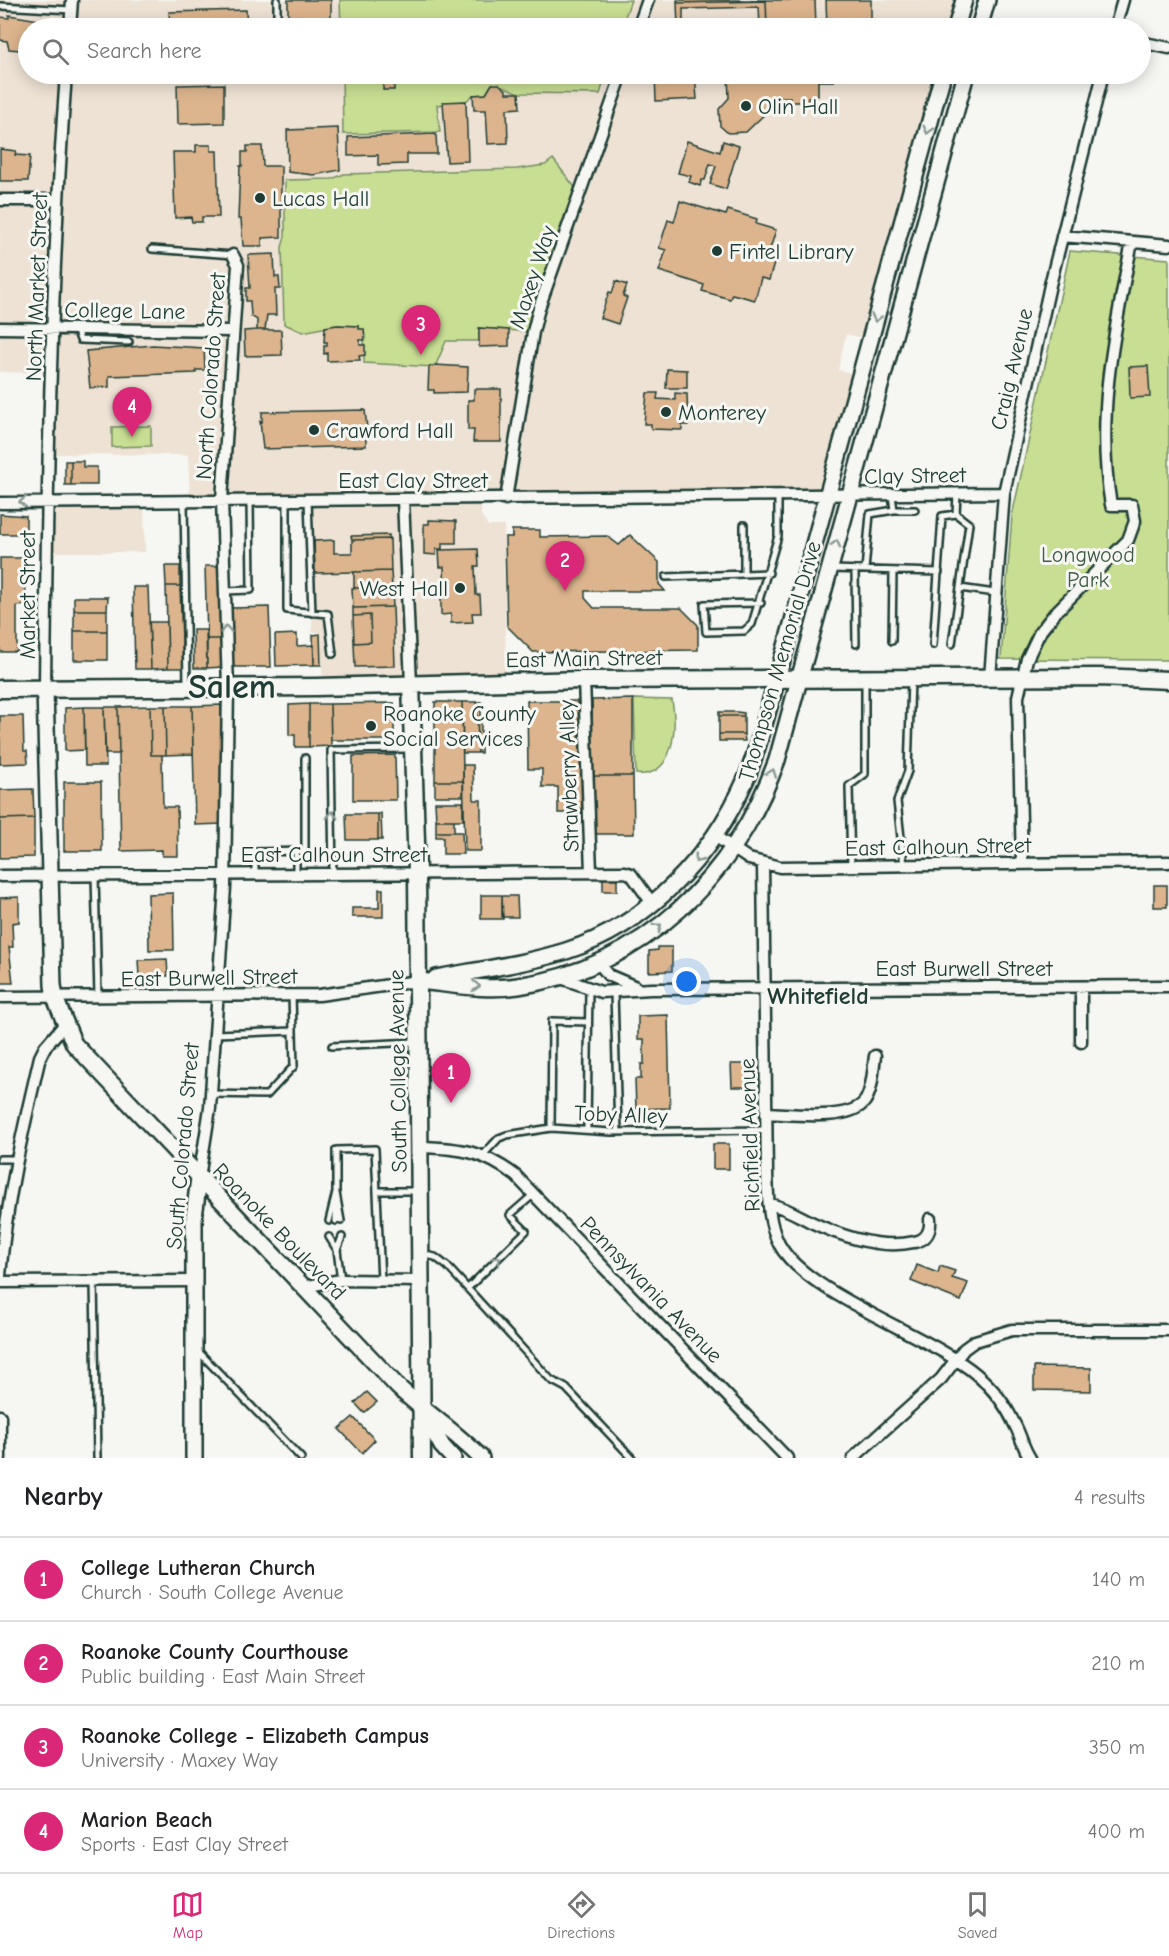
<!DOCTYPE html>
<meta charset="utf-8">
<style>
body{margin:0;font-family:"Comic Neue",sans-serif;background:#f2f2f2;color:#202124}
.you{position:absolute;left:687px;top:982px;width:21px;height:21px;margin:-15px;border:4px solid #fff;border-radius:50%;background:#1a73e8;box-shadow:0 0 0 9px #1a73e833}
.badge{display:grid;place-items:center;width:39px;height:39px;border-radius:50%;background:#db2777;color:#fff;font-size:20px;font-weight:700}
.pin{position:absolute;translate:-50% -50px;filter:drop-shadow(0 2px 3px #0008)}
.pin::after{content:'';position:absolute;top:32px;width:21px;height:18px;background:inherit;clip-path:polygon(0 0,100% 0,50% 100%)}
.list{margin:0;padding:0;list-style:none}
h2{display:flex;justify-content:space-between;align-items:center;height:78px;margin:0;padding:0 24px;font-size:26px}
h2 small{font-size:20px;font-weight:400;color:#757577}
.list li{display:grid;grid-template-columns:39px 1fr auto;gap:18px;align-items:center;box-sizing:border-box;height:84px;padding:0 24px;border-top:2px solid #e0e0e0}
.list b{display:block;font-size:22px;white-space:nowrap}
.list p{margin:0;font-size:20px;white-space:nowrap;color:#757577}
.list em{font-size:20px;font-style:normal;color:#757577}
.icon{flex:none;width:33px;height:33px;fill:none;stroke:currentColor;stroke-width:2;stroke-linecap:round;stroke-linejoin:round}
.map{position:relative;flex:none;width:1169px;height:1458px;overflow:hidden}
.search{position:absolute;background:#fff;box-shadow:0 3px 15px #0003;left:18px;right:18px;top:18px;height:66px;display:flex;align-items:center;gap:15px;box-sizing:border-box;padding:0 21px;border-radius:33px;color:#757577;font-size:22px}
.sheet{height:414px;background:#fff}
nav{display:flex;justify-content:space-around;align-items:center;box-sizing:border-box;height:84px;border-top:2px solid #e0e0e0;background:#fff;font-size:16px;color:#757577}
nav a{display:grid;justify-items:center;gap:3px}
nav .on{color:#db2777}
.map>svg:first-child{display:block}
</style>
<div class="map">
<svg width="1169" height="1458" viewBox="0 0 1169 1458">
<rect width="100%" height="100%" fill="#f6f6f2"/>
<filter id="ink" filterUnits="userSpaceOnUse"><feTurbulence type="fractalNoise" baseFrequency=".0167" numOctaves="2"/><feDisplacementMap in="SourceGraphic" scale="12" xChannelSelector="R" yChannelSelector="G"/><feConvolveMatrix kernelMatrix="1 2 1 2 8 2 1 2 1" color-interpolation-filters="sRGB"/></filter>
<g filter="url(#ink)">
<path fill="#eee2d4" d="M0 0H964L956 28H28V74H943L870 340 846 334 838 370 860 375 827 496 481 499V515L488 526H504L506 682 323 687 320 632H312L314 513 311 500 190 501 188 455 50 454 52 373 0 372Z
M144 501 145 552H47L46 502Z"/>
<path fill="#c8de93" stroke="#748e64" stroke-width="1.5" d="M340 0H631L621 28H341Z
M342 74H606L600 94 519 93C510 90 501 84 492 84L486 94 473 95 466 101 437 105 440 132 343 134Z
M553 159 580 194 533 332 479 328V341H446L435 367 364 363V330L359 329V326L337 325 303 332 284 324 282 247 285 237V180L332 179 344 174 517 169 545 165Z
M1070 251 1169 259V660L1001 659 1012 516Z
M151 426V446L112 447V427Z
M634 699 672 700C677 727 675 778 636 774Z"/>
<path fill="#dcb48d" stroke="#1f3d34" stroke-width="1.5" d="M288 0H331V28H288Z
M677 0H815L816 28H767L766 1 677 3Z
M826 0H871V28H827Z
M766 1 767 28H760L759 7 683 9V28H678L677 3Z
M246 10 247 28H164H170L169 12Z
M9 15 39 20 38 28H28V42H23L20 50 9 49 7 41 0 40V17L9 18Z
M655 74H695L697 99 656 101Z
M728 74H834V81H818V96L808 97V102H790V97H769V110L746 132 728 133 720 126 719 109 729 98Z
M383 81H394V90H383Z
M224 84V123L178 124 177 85Z
M492 84H499L506 90V93H519L520 108 507 109 508 143 488 144 486 110H474L473 95 486 94Z
M466 101 468 161 447 162 443 102Z
M338 128 340 170 314 175 288 172 287 130Z
M436 134 437 154H407V164L378 165V155L348 156V137Z
M687 141 720 152 723 141 739 146 726 189 710 184 716 166 710 164 705 180H702L700 186 689 182 691 176 678 173Z
M196 145H211V151H217L219 217H202V222H192L191 217 175 218 173 152H196Z
M247 146H262L263 166H281V237L262 238V246H243L241 219H238L240 166H242V152H247Z
M0 149 16 151 15 155 30 156 28 181H0Z
M680 201 726 215 728 210 757 219 756 224 776 230 769 252 777 254 769 280 761 278 755 300 732 294 730 299 702 291 704 285 659 271 666 250 659 248 668 220 674 222Z
M274 254 275 277H279L280 289H275L276 315H267L265 330H257V320L251 316 250 301H246V288H250L248 255Z
M616 281 627 285 623 296 627 298 618 324 600 318 609 292 612 293Z
M337 325 359 326V329H364L365 340H360V345H365V355L359 356 360 360 327 361V353L324 354V346H327V342H324L325 327Z
M479 328 509 330V346L479 347Z
M257 330H281L282 355 245 356 244 331Z
M153 345 204 348 205 370H196V373L109 376V387L90 388 86 351Z
M435 365 468 367 467 392 434 393V390H428L429 367Z
M1148 366 1150 397 1130 398 1129 367Z
M667 369 687 370V388H666Z
M474 389H501V442H473L474 430H468V400H474Z
M647 393H658L657 399 675 400V393L687 394 688 425H682V430L651 429V424H644Z
M365 410 368 438H366V446L263 449 260 421 262 422V412Z
M65 461H71V485H65Z
M71 461H83V467H97V485H71Z
M0 514 26 516V534H0Z
M429 520 456 521V543H442V549H436V555L424 554V524H429Z
M512 530H540V537L607 536 619 545 630 535 659 562V584L665 591H585V598L594 608H681L698 625V650L533 652 507 626 505 537H512Z
M389 535V539L352 540 351 536Z
M390 539 391 571 315 573 314 541 334 540V553H352V540Z
M478 549 479 566H475L476 595H480L481 613H472L473 622 451 623V614L441 615V596H445L444 567H440L439 550Z
M0 558H25L26 605 17 606V652H0Z
M165 566H180V586H166Z
M205 566H219L221 639H207Z
M391 571 392 587 354 588V572Z
M166 586H180L183 668H168Z
M133 587H148L151 669H135Z
M392 587 393 607 353 608 352 588Z
M74 597H108L107 610H74Z
M269 607 271 667H233L231 608Z
M393 607 395 666 355 667 354 643 371 642 370 615 353 616V608Z
M74 610H107V631H74Z
M370 615 371 642 354 643 353 616Z
M149 622H167L168 668 151 669Z
M193 630H206L207 668H194Z
M74 631H107V660H74Z
M297 634V646L314 645V665L276 666 275 635Z
M320 634 321 665H314L313 635Z
M207 639H221L222 667 207 668Z
M633 699V776H593L592 700Z
M527 701H577V710H582V813H558V787H542V769H528Z
M435 702H462L463 781H435Z
M462 702H477L478 753H463Z
M477 702H481V753H478Z
M394 703V740H331L330 704Z
M309 704H330L331 746 309 747Z
M309 704V747H295V735H289V705Z
M221 705 223 824 195 825 192 706Z
M150 706H165L166 755H151Z
M150 706 151 755H162L163 807H177L178 856H162V850L121 851 118 707Z
M165 706H192L193 754 166 755Z
M84 707H104L106 766H85Z
M84 707 85 750 65 751V708Z
M104 707H118L119 754H105Z
M719 712H737L744 713V716H719Z
M0 716H23L24 751H27L28 763 0 764Z
M719 716H744V734H719Z
M719 734H744L745 741H719Z
M395 755 396 800H353V756Z
M463 765H473L474 800H481V851H465Z
M593 776H633L634 834H593Z
M435 781H463V796H435Z
M64 782H101L102 851H64Z
M33 789 34 818 0 819V790Z
M435 802H463V820H436Z
M381 813 382 840H378V814Z
M346 814H378V840H347Z
M34 818V857L0 858V819Z
M436 820H454V832H436Z
M436 832H462L463 854H443V837H436Z
M603 878H617V891H603Z
M1154 885H1167V907H1154Z
M379 889H383V917H352V908H379Z
M173 893 174 950H149L148 894Z
M481 895H502L503 919H481Z
M502 896H517L518 917H502Z
M19 897V922L12 923 13 947H9L13 983H0V898Z
M658 947H672V971L649 972V951L658 950Z
M167 959 168 976H139L138 960Z
M668 1015 670 1108 636 1109 635 1079H641V1064H644V1039H638V1016Z
M731 1064H748V1087H732Z
M713 1144H729V1169H713Z
M917 1265 938 1273 940 1266 955 1271 952 1278 968 1283 961 1301 911 1281Z
M1034 1367 1091 1368V1391L1034 1390Z
M367 1392 377 1402 364 1413 355 1403Z
M353 1417 375 1440 362 1453 339 1429Z"/>
<g fill="none" stroke-linecap="round" stroke-linejoin="round">
<defs>
<path id="lane" d="M0 6 71 10
M277 28V0
M152 249 233 255
M76 329 80 340 129 342
M287 500V610L328 614 333 654
M308 500 312 613
M184 501 187 685
M894 510H915
M956 514 957 494
M744 525V573
M831 569 939 572
M855 570 856 644
M865 570 870 514 894 510 892 495
M666 577 769 573
M960 588 995 593
M225 591 251 590 250 500
M761 603 704 604 706 632 744 631 752 624 778 536V495
M892 641 893 571
M933 645 942 516 956 514 969 524 952 644
M904 866 897 801 908 771 911 680
M851 867 849 786 865 774V680
M296 873V851
M255 874V852L305 851V758
M333 874 331 750 412 749
M95 875 98 997
M614 992 618 1132
M292 995 293 1031
M332 1046 415 1042
M211 1094 267 1095 294 1066 293 1031 215 1034
M551 1128 552 1021 588 1022
M587 1128 589 989
M483 1155 499 1138 507 1135 551 1128 611 1132 766 1130
M0 1159H16
M377 1191H418
M336 1193 341 1221
M336 1199V1221
M329 1221 336 1192V1150L375 1149 381 1281
M329 1237 337 1250 341 1280
M337 1250 342 1237
M422 1254 435 1257 447 1266 551 1380 566 1388 632 1458
M94 1282 97 1458
M468 1288 526 1231 510 1215 534 1194
M198 1351 301 1458"/>
<path id="street" d="M70 28 72 0
M638 28 648 0
M1115 28 1123 0
M1140 42 1169 48
M0 200H58
M1062 236 1169 245
M0 328 233 331
M403 499 411 684
M506 499 533 332 539 308 622 74
M0 503 1004 493
M990 678 1004 493 1050 285 1103 74
M584 680 591 872
M45 689C47 484 51 278 66 74
M715 836 749 859 780 867 1169 862
M763 864 767 1173C768 1197 768 1223 779 1244 805 1294 930 1335 976 1374 993 1388 1006 1405 1015 1425 1021 1436 1023 1448 1030 1458
M1022 864 1018 697 1027 659 1040 632 1055 613 1128 540 1135 521 1132 505H1111C1095 416 1115 329 1132 242
M0 876 625 872 631 874 652 903
M598 962 608 975 636 987
M558 977 601 992 651 989 1169 986
M0 997 319 995 418 981
M1081 1042V987
M766 1113C791 1114 850 1122 865 1101 873 1089 873 1069 875 1056
M420 1147C461 1148 483 1151 516 1176L787 1458
M199 1178 210 1108 225 887 228 688 222 500 238 265 233 255
M769 1204C785 1207 797 1215 811 1222 841 1236 880 1250 914 1242 926 1240 931 1232 930 1219
M0 1276C6 1202 23 1129 40 1057L45 1047 64 1025
M0 1282 194 1281
M303 1287 341 1280 421 1281
M0 1416V1458
M853 1458 941 1379 964 1349 975 1341 1012 1330H1169"/>
<path id="secondary" d="M956 28 964 0
M979 28 987 0
M45 689 53 985 55 998 74 1044 397 1386C424 1412 455 1431 481 1458
M436 978C479 970 524 964 566 951 648 925 712 856 746 779 759 747 767 712 777 679L943 74
M418 981C451 984 486 991 518 986 645 967 735 876 777 760L966 74
M423 1412 442 1446 453 1458
M194 1458V1217L199 1178"/>
<path id="primary" d="M411 684 417 873 422 1458
M0 689 317 687 584 680 1099 677 1169 680"/>
</defs>
<use href="#lane" stroke="#1f3d34" stroke-width="10"/>
<use href="#street" stroke="#1f3d34" stroke-width="15"/>
<use href="#secondary" stroke="#1f3d34" stroke-width="20"/>
<use href="#primary" stroke="#1f3d34" stroke-width="21"/>
<use href="#lane" stroke="#f6f6f2" stroke-width="5"/>
<use href="#street" stroke="#f6f6f2" stroke-width="10"/>
<use href="#secondary" stroke="#f6f6f2" stroke-width="15"/>
<use href="#primary" stroke="#f6f6f2" stroke-width="16"/>
</g>
<defs><path id="oneway-chevron" d="M-2-3.5L2.5 0L-2 3.5" fill="none" stroke-width="1.6" stroke-linecap="round" stroke-linejoin="round" transform="scale(1.5)"/></defs>
<g stroke="#8a9a93">
<use href="#oneway-chevron" transform="translate(928 130) rotate(105)"/>
<use href="#oneway-chevron" transform="translate(876 318) rotate(105)"/>
<use href="#oneway-chevron" transform="translate(23 502) rotate(179)"/>
<use href="#oneway-chevron" transform="translate(836 544) rotate(-75)"/>
<use href="#oneway-chevron" transform="translate(226 629) rotate(-92)"/>
<use href="#oneway-chevron" transform="translate(772 773) rotate(-70)"/>
<use href="#oneway-chevron" transform="translate(332 815) rotate(-91)"/>
<use href="#oneway-chevron" transform="translate(698 859) rotate(129)"/>
<use href="#oneway-chevron" transform="translate(658 927) rotate(-38)"/>
<use href="#oneway-chevron" transform="translate(476 986) rotate(3)"/>
<use href="#oneway-chevron" transform="translate(497 1260) rotate(-45)"/>
</g>
</g>
<g fill="#1f3d34" stroke="#f6f6f2" stroke-width="2">
<circle cx="746" cy="106" r="6"/>
<circle cx="260" cy="198" r="6"/>
<circle cx="717" cy="251" r="6"/>
<circle cx="666" cy="412" r="6"/>
<circle cx="314" cy="430" r="6"/>
<circle cx="460" cy="588" r="6"/>
<circle cx="371" cy="726" r="6"/>
</g>
<g text-anchor="middle" stroke-width="6" stroke-linejoin="round" paint-order="stroke">
<g font-size="22" fill="#1f3d34" stroke="#f6f6f2" text-anchor="start">
<text x="758" y="114">Olin Hall</text>
<text x="272" y="206">Lucas Hall</text>
<text x="729" y="259">Fintel Library</text>
<text x="678" y="420">Monterey</text>
<text x="326" y="438">Crawford Hall</text>
<text x="448" y="596" text-anchor="end">West Hall</text>
<text x="383" y="721">Roanoke County<tspan x="383" dy="25">Social Services</tspan></text>
</g>
<g font-size="22" fill="#1f3d34" stroke="#f6f6f2">
<text transform="translate(532 277) rotate(-72)" y="8">Maxey Way</text>
<text transform="translate(36 287) rotate(-88)" y="8">North Market Street</text>
<text transform="translate(125 310) rotate(1)" y="8">College Lane</text>
<text transform="translate(1011 369) rotate(-77)" y="8">Craig Avenue</text>
<text transform="translate(210 376) rotate(-86)" y="8">North Colorado Street</text>
<text transform="translate(915 475) rotate(-1)" y="8">Clay Street</text>
<text x="413" y="488">East Clay Street</text>
<text transform="translate(27 595) rotate(-90)" y="8">Market Street</text>
<text transform="translate(584 658) rotate(-1)" y="8">East Main Street</text>
<text transform="translate(779 661) rotate(-74)" y="8">Thompson Memorial Drive</text>
<text transform="translate(568 776) rotate(-92)" y="8">Strawberry Alley</text>
<text transform="translate(938 846) rotate(-1)" y="8">East Calhoun Street</text>
<text x="334" y="862">East Calhoun Street</text>
<text x="964" y="976">East Burwell Street</text>
<text transform="translate(209 977) rotate(-1)" y="8">East Burwell Street</text>
<text transform="translate(397 1071) rotate(-91)" y="8">South College Avenue</text>
<text transform="translate(621 1114) rotate(2)" y="8">Toby Alley</text>
<text transform="translate(749 1135) rotate(-92)" y="8">Richfield Avenue</text>
<text transform="translate(182 1146) rotate(-85)" y="8">South Colorado Street</text>
<text transform="translate(280 1231) rotate(46)" y="8">Roanoke Boulevard</text>
<text transform="translate(652 1289) rotate(46)" y="8">Pennsylvania Avenue</text>
</g>
<g font-size="22" fill="#415d47" stroke="#f6f6f2">
<text x="1088" y="562">Longwood<tspan x="1088" dy="25">Park</tspan></text>
</g>
<g font-size="24" font-weight="bold" fill="#1f3d34" stroke="#f6f6f2">
<text x="818" y="1004">Whitefield</text>
</g>
<g font-size="34" font-weight="bold" fill="#1f3d34" stroke="#f6f6f2">
<text x="232" y="698">Salem</text>
</g>
</g>
</svg>
<div class="you"></div>
<div class="pin badge" style="left:451px;top:1103px">1</div>
<div class="pin badge" style="left:565px;top:591px">2</div>
<div class="pin badge" style="left:421px;top:355px">3</div>
<div class="pin badge" style="left:132px;top:437px">4</div>
<div class="search"><svg class="icon" aria-label="search" viewBox="0 0 24 24"><circle cx="10" cy="10" r="6"/><path d="M15 15l6 6"/></svg>Search here</div>
</div>
<section class="sheet">
<h2>Nearby<small>4 results</small></h2>
<ul class="list">
<li><span class="badge">1</span><div><b>College Lutheran Church</b><p>Church · South College Avenue</p></div><em>140 m</em></li>
<li><span class="badge">2</span><div><b>Roanoke County Courthouse</b><p>Public building · East Main Street</p></div><em>210 m</em></li>
<li><span class="badge">3</span><div><b>Roanoke College - Elizabeth Campus</b><p>University · Maxey Way</p></div><em>350 m</em></li>
<li><span class="badge">4</span><div><b>Marion Beach</b><p>Sports · East Clay Street</p></div><em>400 m</em></li>
</ul>
</section>
<nav>
<a class="on"><svg class="icon" aria-label="map" viewBox="0 0 24 24"><path d="M3 6l6-2 6 2 6-2v14l-6 2-6-2-6 2zM9 4v14M15 6v14"/></svg>Map</a>
<a><svg class="icon" aria-label="directions" viewBox="0 0 24 24"><path d="M12 3l9 9-9 9-9-9zM9 14v-3h6M13 9l2 2-2 2"/></svg>Directions</a>
<a><svg class="icon" aria-label="saved" viewBox="0 0 24 24"><path d="M7 4h10v16l-5-4-5 4z"/></svg>Saved</a>
</nav>
